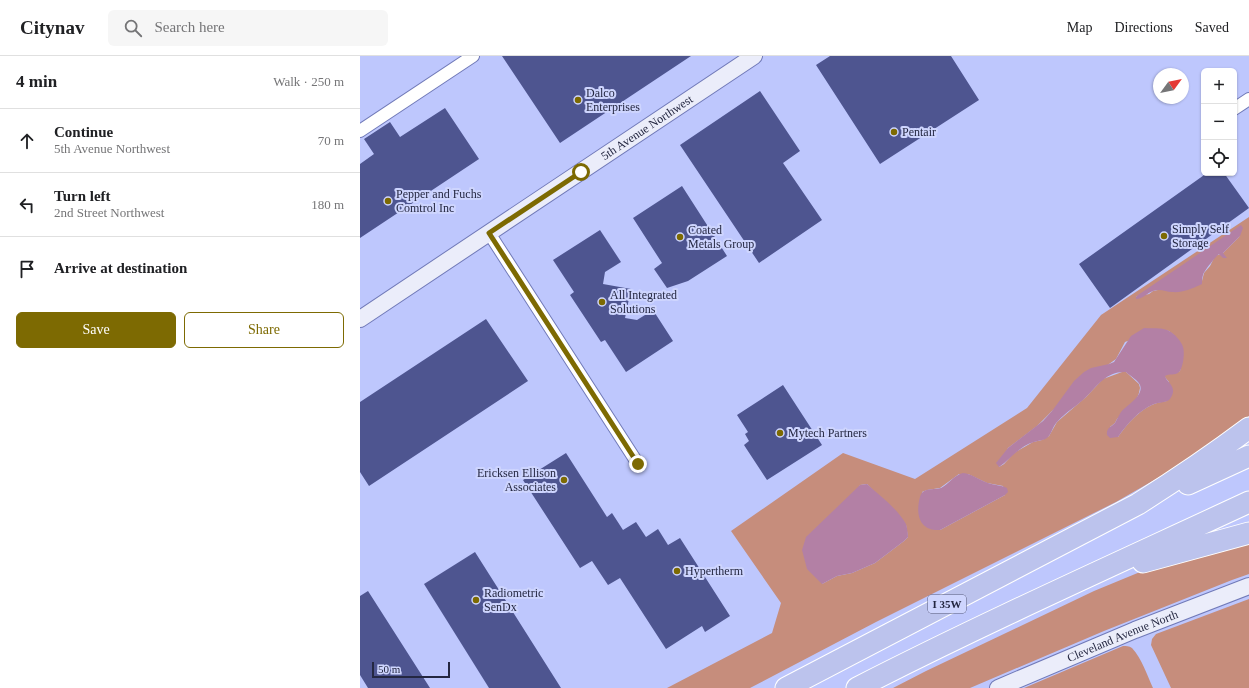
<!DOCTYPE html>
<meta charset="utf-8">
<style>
body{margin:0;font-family:"Times New Roman",serif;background:#f6f6f6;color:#202124}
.controls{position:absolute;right:12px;top:12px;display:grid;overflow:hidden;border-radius:6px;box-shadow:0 1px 3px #0004}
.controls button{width:36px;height:36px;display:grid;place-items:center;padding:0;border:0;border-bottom:1px solid #e0e0e0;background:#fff;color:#202124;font:20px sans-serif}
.compass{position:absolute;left:793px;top:12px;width:36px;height:36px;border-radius:50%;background:#fff;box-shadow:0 1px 3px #0004;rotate:57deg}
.scale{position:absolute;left:12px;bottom:10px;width:78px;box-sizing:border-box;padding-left:4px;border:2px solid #242741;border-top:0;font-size:11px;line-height:14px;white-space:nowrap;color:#242741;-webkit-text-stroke:3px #ced5fe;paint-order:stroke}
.stop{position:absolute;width:12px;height:12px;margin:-9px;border:3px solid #7d6a02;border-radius:50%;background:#fff}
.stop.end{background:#7d6a02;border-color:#fff;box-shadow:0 1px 4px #0008}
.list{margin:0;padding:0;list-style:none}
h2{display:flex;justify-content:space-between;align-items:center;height:52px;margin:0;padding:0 16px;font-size:17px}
h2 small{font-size:13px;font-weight:400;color:#757577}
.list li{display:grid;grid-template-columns:26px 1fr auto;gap:12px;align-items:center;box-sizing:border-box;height:64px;padding:0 16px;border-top:1px solid #e0e0e0}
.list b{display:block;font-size:15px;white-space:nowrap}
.list p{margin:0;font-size:13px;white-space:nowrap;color:#757577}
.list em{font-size:13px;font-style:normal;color:#757577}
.actions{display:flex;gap:8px;padding:12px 16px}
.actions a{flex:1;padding:9px 0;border:1px solid #7d6a02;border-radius:6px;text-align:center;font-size:14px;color:#7d6a02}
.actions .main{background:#7d6a02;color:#fff}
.icon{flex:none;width:22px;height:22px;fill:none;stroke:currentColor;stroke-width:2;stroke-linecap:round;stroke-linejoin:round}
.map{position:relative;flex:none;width:889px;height:632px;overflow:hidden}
header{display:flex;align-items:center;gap:24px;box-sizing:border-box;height:56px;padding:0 20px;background:#fff;border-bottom:1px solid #e0e0e0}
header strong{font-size:19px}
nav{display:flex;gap:22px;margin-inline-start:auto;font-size:14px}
.search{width:280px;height:36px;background:#f6f6f6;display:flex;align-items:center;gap:10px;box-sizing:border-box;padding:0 14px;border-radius:6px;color:#757577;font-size:15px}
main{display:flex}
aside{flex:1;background:#fff}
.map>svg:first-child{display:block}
</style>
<header>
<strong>Citynav</strong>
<div class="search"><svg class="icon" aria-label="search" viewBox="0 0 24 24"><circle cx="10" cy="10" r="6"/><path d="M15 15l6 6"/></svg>Search here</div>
<nav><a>Map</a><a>Directions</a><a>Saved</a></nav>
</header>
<main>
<aside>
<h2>4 min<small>Walk · 250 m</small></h2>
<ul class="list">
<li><svg class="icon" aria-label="ahead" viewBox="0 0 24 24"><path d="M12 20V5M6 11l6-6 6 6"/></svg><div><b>Continue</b><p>5th Avenue Northwest</p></div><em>70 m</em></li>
<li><svg class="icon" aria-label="left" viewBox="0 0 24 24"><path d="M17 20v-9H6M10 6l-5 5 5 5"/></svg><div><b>Turn left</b><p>2nd Street Northwest</p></div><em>180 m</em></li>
<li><svg class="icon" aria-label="arrive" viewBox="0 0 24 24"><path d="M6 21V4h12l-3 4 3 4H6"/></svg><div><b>Arrive at destination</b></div></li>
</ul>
<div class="actions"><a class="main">Save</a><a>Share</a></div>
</aside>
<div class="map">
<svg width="889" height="632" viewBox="0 0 889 632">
<rect width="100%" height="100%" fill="#bec7fd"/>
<path fill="#c68d7c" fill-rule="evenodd" d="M889 161V360L824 407 756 446 516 566 390 632H307L412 577 421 547 371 475 483 397 555 423 667 352 741 259ZM880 180 863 197 855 200 850 210 844 217 842 225 793 235 789 238 776 241ZM799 273 809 275 815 280 823 298 820 315 813 318H807L804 320 809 326 807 345C785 347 770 364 758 381L750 371 755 367 757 363 777 342 779 337 780 332 779 328 766 316H762L743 323 726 341 697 366 689 380 682 384 673 386 654 397 644 408 639 411 648 392 677 370 692 355 749 308 756 303 765 286ZM599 418H608L627 427 643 430 645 439 580 474 562 436 567 434 580 432ZM507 428 546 469 548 481 544 485 515 507 492 517 477 520 462 528 500 429Z
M889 481V518L872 524 744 575 610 632H533L566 615 734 535 797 509Z
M889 543V632H811L791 589 792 583 796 578Z
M763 590C766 590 769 590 772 592 782 603 787 619 793 632H664Z"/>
<path fill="#b380a5" d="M881 169 883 172 880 180 863 197 867 202H863L859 198C857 199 844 215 843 219 842 222 842 225 842 228L840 229C831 233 822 237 812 236 806 236 800 232 793 235 787 237 783 243 776 243V241L778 239Z
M784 272C792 273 802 271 809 275 814 277 822 286 823 291 825 297 823 312 819 316 815 320 809 317 805 320 806 325 814 329 813 336 813 338 811 342 809 344 805 347 799 346 794 348 778 355 768 367 758 381L750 382 747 379C746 372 751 371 755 367 757 363 759 359 761 356 767 349 784 340 780 329 778 324 770 320 766 316 747 315 738 329 726 341 717 350 706 356 698 365 693 369 692 377 688 381 684 385 679 384 674 386 659 390 651 403 639 411L636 407 648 392 683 365 692 355 714 325 724 316 731 312 749 308 754 306 771 280Z
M603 417C612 418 619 424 628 427 634 429 641 429 647 432L648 436 645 439 580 474C561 475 556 461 559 445 560 442 560 438 563 436 567 432 575 434 581 432 589 428 594 419 603 417Z
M507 428C520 440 537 452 546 468 547 471 548 477 548 481L544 485 515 507 492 517 477 520 462 528 447 513 442 494 446 481 500 429Z"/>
<path fill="#4e5590" d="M142 0H331L200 87Z
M470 0H591L619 44 520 108 456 9Z
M400 35 440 95 423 107 462 164 399 207 320 89Z
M85 52 119 103 0 182V108L14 98 4 83 30 66 40 81Z
M847 117H864L889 152 750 252 719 208Z
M322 130 367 200 328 225 307 232 294 213 302 207 273 162Z
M240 174 261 206 245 216 243 228 271 233 265 262 277 264 293 254 313 285 266 316 245 284 241 286 210 239 214 236 193 204Z
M126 263 168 325 9 430 0 416V346Z
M423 329 462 389 407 424 384 389 389 385 385 378 388 376 377 359Z
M206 397 247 461 252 457 263 474 276 466 286 481 298 473 308 489 320 482 370 560 345 576 342 570 306 593 260 522 248 529 232 505 220 512 163 424Z
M115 496 201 632H129L64 528Z
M8 535 70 632H8L0 619V540Z"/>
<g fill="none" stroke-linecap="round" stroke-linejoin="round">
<defs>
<path id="street" d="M874 53 889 43
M0 75 113 0
M129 177 278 408"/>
<g id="secondary">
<path id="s1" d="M0 263 394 0"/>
<path id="s2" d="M638 632 775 574 889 530"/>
</g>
<path id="highway" d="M828 428 889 400
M783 506 889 477
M426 632 778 448C816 424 853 399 889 372
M497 632C626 566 758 507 889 446"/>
</defs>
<use href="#street" stroke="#717ab8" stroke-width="14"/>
<use href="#secondary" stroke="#717ab8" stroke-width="18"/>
<use href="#highway" stroke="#fff" stroke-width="23"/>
<use href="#street" stroke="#fff" stroke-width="12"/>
<use href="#secondary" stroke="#ebedfa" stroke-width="16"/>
<use href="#highway" stroke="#bcc3ed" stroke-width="21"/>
</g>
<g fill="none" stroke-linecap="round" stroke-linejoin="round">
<path stroke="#7d6a02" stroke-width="5" d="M221 116 129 177 278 408"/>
</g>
<g fill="#7d6a02" stroke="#ced5fe" stroke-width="1.5">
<circle cx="218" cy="44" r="4"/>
<circle cx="534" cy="76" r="4"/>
<circle cx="28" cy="145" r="4"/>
<circle cx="804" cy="180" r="4"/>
<circle cx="320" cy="181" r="4"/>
<circle cx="242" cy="246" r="4"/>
<circle cx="420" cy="377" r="4"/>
<circle cx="204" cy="424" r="4"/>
<circle cx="317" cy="515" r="4"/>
<circle cx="116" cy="544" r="4"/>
</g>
<g text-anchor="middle" stroke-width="4" stroke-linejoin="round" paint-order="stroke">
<rect fill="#ced5fe" stroke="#575b7a" stroke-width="1" x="568" y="539" width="38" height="18" rx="3"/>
<g font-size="11" font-weight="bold" fill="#242741">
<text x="587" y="552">I 35W</text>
</g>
<g font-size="12" fill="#242741" stroke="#ced5fe" text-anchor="start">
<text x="226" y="41">Dalco<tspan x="226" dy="14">Enterprises</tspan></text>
<text x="542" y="80">Pentair</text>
<text x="36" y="142">Pepper and Fuchs<tspan x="36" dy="14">Comtrol Inc</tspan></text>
<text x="812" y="177">Simply Self<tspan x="812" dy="14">Storage</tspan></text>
<text x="328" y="178">Coated<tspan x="328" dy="14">Metals Group</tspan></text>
<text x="250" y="243">All Integrated<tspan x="250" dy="14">Solutions</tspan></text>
<text x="428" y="381">Mytech Partners</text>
<text x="196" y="421" text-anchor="end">Ericksen Ellison<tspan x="196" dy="14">Associates</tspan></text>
<text x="325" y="519">Hypertherm</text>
<text x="124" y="541">Radiometric<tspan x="124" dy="14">SenDx</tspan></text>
</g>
<g font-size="12" fill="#242741" stroke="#ced5fe">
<text dy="4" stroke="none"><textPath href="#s1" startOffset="345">5th Avenue Northwest</textPath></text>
<text dy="4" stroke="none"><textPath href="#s2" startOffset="135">Cleveland Avenue North</textPath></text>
</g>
</g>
</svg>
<div class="controls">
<button>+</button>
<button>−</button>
<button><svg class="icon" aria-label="locate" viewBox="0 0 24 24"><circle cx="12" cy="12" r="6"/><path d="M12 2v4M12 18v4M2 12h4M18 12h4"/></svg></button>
</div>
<svg class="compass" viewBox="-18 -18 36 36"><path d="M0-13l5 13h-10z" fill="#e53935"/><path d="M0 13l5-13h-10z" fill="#757577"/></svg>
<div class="scale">50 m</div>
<div class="stop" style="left:221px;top:116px"></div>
<div class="stop end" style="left:278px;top:408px"></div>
</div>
</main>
